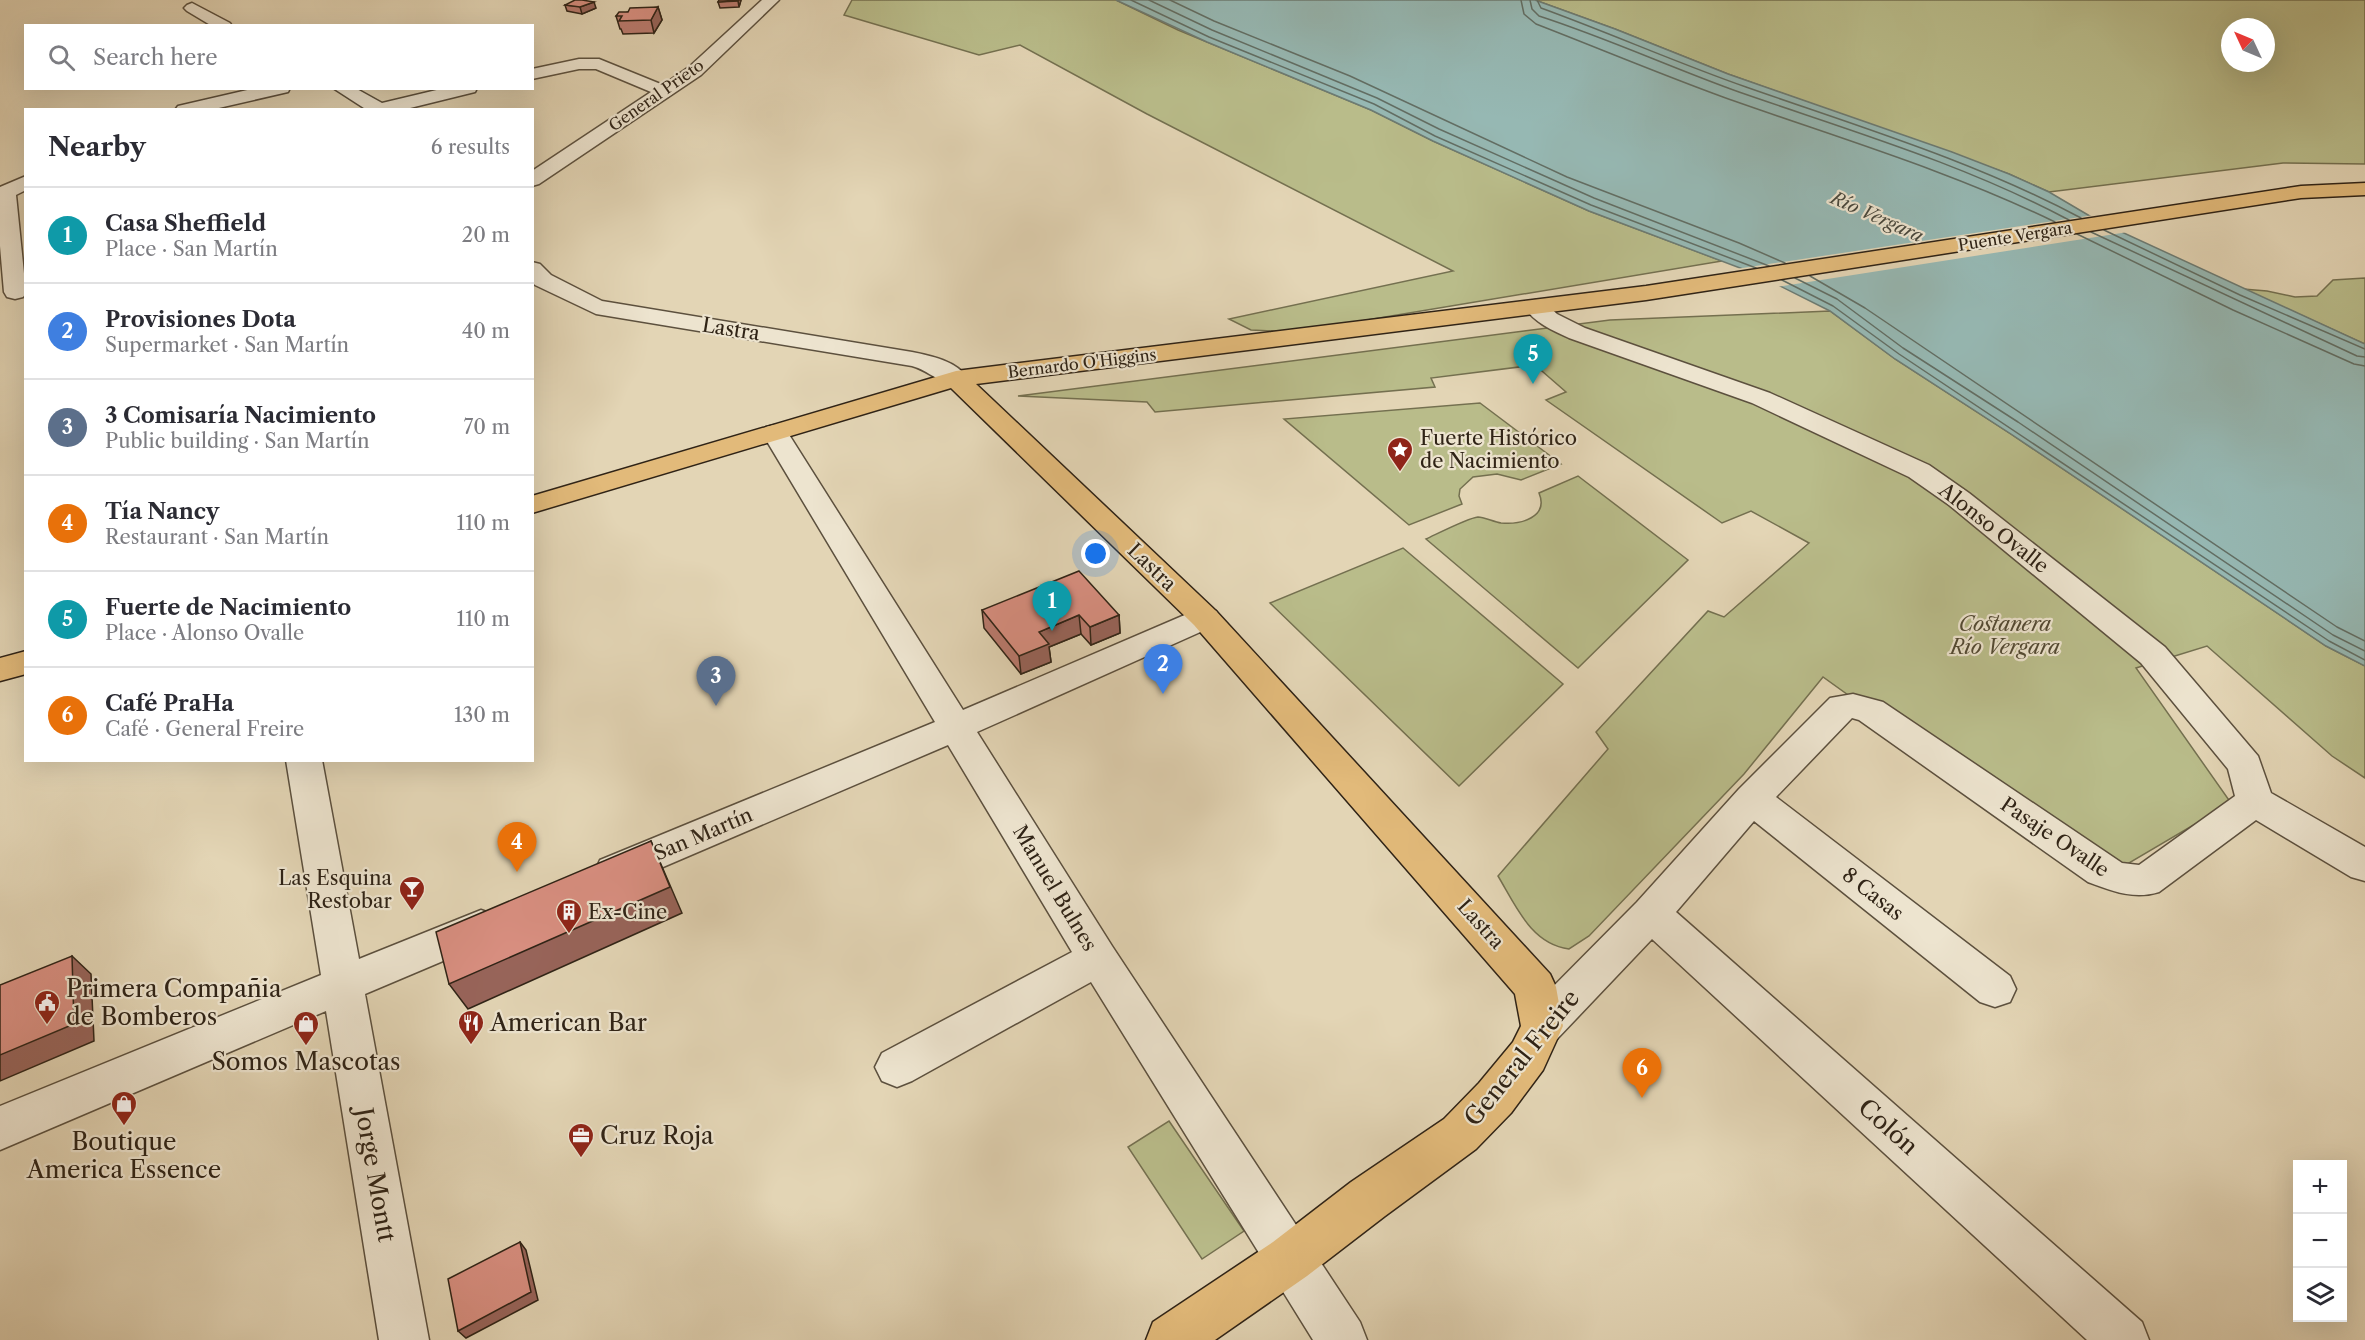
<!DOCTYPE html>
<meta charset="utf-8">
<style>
body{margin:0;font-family:"Libre Caslon Text",serif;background:#f2f2f3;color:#2b2b33}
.controls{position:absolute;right:18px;bottom:18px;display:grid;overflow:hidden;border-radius:0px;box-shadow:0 6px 24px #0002}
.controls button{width:54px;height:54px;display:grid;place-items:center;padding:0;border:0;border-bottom:2px solid #e1e1e2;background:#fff;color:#2b2b33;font:30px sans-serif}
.compass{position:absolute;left:2221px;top:18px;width:54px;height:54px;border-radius:50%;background:#fff;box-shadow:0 6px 24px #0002;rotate:314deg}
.you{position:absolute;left:1096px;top:554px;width:21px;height:21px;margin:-15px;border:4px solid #fff;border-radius:50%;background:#1a73e8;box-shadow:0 0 0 9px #1a73e833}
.badge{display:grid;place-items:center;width:39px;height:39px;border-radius:50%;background:#7c3aed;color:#fff;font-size:20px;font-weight:700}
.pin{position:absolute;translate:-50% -50px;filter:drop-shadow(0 2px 3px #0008)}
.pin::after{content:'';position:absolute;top:32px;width:21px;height:18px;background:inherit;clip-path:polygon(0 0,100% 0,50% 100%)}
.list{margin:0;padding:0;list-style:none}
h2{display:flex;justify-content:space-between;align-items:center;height:78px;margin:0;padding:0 24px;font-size:26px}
h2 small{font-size:20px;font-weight:400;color:#7c7c81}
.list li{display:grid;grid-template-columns:39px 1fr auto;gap:18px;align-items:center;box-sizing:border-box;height:96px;padding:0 24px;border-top:2px solid #e1e1e2}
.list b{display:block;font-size:22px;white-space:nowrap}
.list p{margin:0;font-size:20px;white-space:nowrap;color:#7c7c81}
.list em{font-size:20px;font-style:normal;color:#7c7c81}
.icon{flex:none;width:33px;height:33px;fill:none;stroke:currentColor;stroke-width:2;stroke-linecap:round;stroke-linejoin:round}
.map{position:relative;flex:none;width:2365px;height:1340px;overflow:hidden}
.search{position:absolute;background:#fff;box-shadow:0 6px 24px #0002;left:24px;top:24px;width:510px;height:66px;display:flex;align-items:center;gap:15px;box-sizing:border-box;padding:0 21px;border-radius:0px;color:#7c7c81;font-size:22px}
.panel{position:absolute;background:#fff;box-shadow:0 6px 24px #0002;left:24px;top:108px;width:510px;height:654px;border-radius:0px}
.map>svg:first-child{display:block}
</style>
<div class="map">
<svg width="2365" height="1340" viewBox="0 0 2365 1340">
<rect width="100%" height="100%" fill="#e3d5b5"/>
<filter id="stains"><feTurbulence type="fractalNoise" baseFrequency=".00333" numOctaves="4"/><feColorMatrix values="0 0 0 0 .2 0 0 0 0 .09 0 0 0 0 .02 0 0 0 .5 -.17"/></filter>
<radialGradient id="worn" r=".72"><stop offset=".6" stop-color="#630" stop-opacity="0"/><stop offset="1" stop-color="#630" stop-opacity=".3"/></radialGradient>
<path fill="#b9bc8a" stroke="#747050" stroke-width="1.5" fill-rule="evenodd" d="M852 0H1116L1178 30 1371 110 1433 141 1589 211 1722 261 1295 332 1251 330 1229 319 1453 271 1147 114 1020 45 979 55 844 15Z
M1535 0H2365V164L2283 163 2049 192 2009 174 1728 74 1615 29ZM2230 27H2266V63H2230Z
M2365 278V344L2243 289 2267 291 2295 297 2317 296 2333 280Z
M1830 311 1895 359 2011 434 2326 646 2365 666V778L2332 756 2207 646 2136 668 2231 803 2124 866 2039 832 1823 677 1744 774 1589 936 1569 949C1531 944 1516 906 1498 876L1608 749 1596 732 1708 611 1724 617 1809 543 1751 511 1722 523 1546 400 1566 392 1535 365 1431 378 1435 387 1155 412 1147 402 1018 396 1610 320Z
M1480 403 1561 464 1521 480 1497 474 1473 477 1460 489 1459 496 1462 504 1409 525 1284 419Z
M1578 476 1688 560 1578 668 1426 539C1437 534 1468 518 1478 517 1484 517 1494 522 1501 523 1521 525 1549 517 1539 493Z
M1403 548 1563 684 1459 786 1270 603Z
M1169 1121 1244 1231 1202 1259 1128 1147Z"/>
<path fill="#96b8b3" stroke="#6d7c74" stroke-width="1.5" d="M1116 0H1535L1615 29 1728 74 1952 152 2009 174 2049 192 2100 222 2365 344V666L2326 646 2011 434 1895 359 1830 311 1756 274 1589 211 1433 141 1371 110 1207 42Z"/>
<path fill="#e3d5b5" d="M2094 215 2128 232 1776 287 1736 269Z"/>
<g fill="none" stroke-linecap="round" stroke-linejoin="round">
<path stroke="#626e64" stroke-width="1.5" d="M1131 0 1209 37 1374 104 1435 136 1591 205 1756 268
M1149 0 1212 30 1377 98 1439 129 1594 198 1769 266
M1170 0 1214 21 1350 76 1567 177 1739 243 1785 263
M1521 0 1524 14 1536 24C1598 48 1660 74 1723 97 1835 137 1948 170 2055 222
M1530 0 1532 9 1539 16C1607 38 1672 68 1739 92 1851 131 1964 164 2069 220
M1537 0 1541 8C1610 33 1677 63 1746 87 1860 127 1974 161 2081 218
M2104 230 2240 295 2365 349
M2091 232 2357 356 2365 357
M2077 234 2233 310 2354 364 2365 366
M1810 276 1865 308 2337 627 2365 641
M1795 278 1837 299 1903 348 2018 422 2333 635 2365 651
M1782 280 1833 306 1899 354 2329 641 2365 660"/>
<defs>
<path id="minor" d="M762 0H779L701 75 539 184 532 186V171L651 92 596 69H579L532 79V69L579 59H599L663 85 689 67Z
M192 3 230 23 232 26H212L187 11 184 8 187 5Z
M256 88H290L288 92 210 110H175L178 106Z
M333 88H355L382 103 445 88H477L475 92 402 110H367Z
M26 176V190L16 195 26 293 23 297 15 299 7 297 4 292 0 246V187Z
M532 262 540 264 551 275 602 301 912 352C932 356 956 361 969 379L965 384C944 389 931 371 912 366L596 314 535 285 532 282Z
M1536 300 1544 302 1557 314 1585 328 1770 393 1929 465 1969 493 2165 647 2258 756 2271 793 2365 847V881L2351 877 2256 820 2159 892C2134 900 2112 891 2088 882L1859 720 1852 718 1776 797 2010 976 2016 989 2010 1002 1995 1007 1980 1002 1754 821 1676 912 2142 1322 2149 1340H2087L1652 939 1557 1039 1542 1045 1527 1039 1521 1026 1527 1013 1637 902 1739 789 1830 698 1853 694 1883 702 2122 863 2139 865 2235 796 2228 769 2141 663 1949 505 1909 477 1752 403 1569 338C1552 330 1535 323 1524 307L1528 302Z
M775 425 784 427 788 433 963 710 1194 611 1205 607 1216 611 1221 618 1216 625 977 732 1112 946 1360 1322 1367 1340H1313L1091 982 912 1081 897 1087 882 1081 875 1067 882 1053 1072 952 948 745 628 882 614 886 600 882 595 871 600 860 935 722 762 433 766 427Z
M286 760H322L359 959 481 910 495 915 501 927 495 939 365 994 429 1340H379L326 1011 0 1150V1106L321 975Z"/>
<path id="major" d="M2365 183V195L2301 198 1646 300 976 384 1216 611 1550 974 1556 987 1563 1026 1543 1070 1511 1113 1476 1149 1385 1216 1307 1276 1215 1340H1146L1153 1322 1273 1242 1351 1182 1444 1119 1479 1083 1513 1042 1521 1026 1515 994 1194 625 951 388 532 513V496L956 371 1646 286 2301 186Z
M26 651V674L0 681V658Z"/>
</defs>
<use href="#minor" stroke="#5c503e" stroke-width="3"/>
<use href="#major" stroke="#2f2316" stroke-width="3"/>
<use href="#minor" fill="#ede4cf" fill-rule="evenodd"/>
<use href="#major" fill="#e2ba7a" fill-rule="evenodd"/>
</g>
<path fill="#bb7b6f" stroke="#2f2316" stroke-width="1.5" d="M741 0 739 7 720 8 718 2Z
M565 5 596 8 582 14 567 11Z
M658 7 662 20 654 33 623 34 621 29H620L616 16 628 12Z
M982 610 1119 615 1120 633 1091 645 1081 634 1049 647 1051 662 1021 674 984 628Z"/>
<path fill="#98645a" stroke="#2f2316" stroke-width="1.5" d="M738 0H741L739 7 738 1Z
M594 2 596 8 582 14 580 7Z
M658 7 662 20 654 33 651 20Z
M1079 615 1081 634 1049 647 1051 662 1021 674 1019 656 1039 632Z
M1119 615 1120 633 1091 645 1090 627Z
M651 841 682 913 468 1009 449 984Z
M72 956 91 974 94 1041 0 1081V1055Z
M520 1242 526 1250 538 1300 466 1338 458 1331Z"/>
<path fill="#d98f81" stroke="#2f2316" stroke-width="1.5" d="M575 0H582L594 2 580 7 565 5Z
M719 0H738V1L718 2Z
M658 7 651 20 619 21 622 16H616L619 12H628L630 8Z
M1079 571 1119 615 1090 627 1079 615 1039 632 1049 644 1019 656 982 610Z
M651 841 670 887 449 984 436 932Z
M72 956 74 1024 0 1055V985Z
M520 1242 531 1292 458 1331 448 1279Z"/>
<defs>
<symbol id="sight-pin" viewBox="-11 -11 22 30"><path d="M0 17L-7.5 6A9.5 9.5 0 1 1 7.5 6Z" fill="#8f2418" stroke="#ede4cf"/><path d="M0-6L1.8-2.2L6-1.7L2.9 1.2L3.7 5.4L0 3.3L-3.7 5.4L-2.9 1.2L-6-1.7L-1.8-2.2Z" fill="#fff"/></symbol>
<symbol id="bar-pin" viewBox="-11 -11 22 30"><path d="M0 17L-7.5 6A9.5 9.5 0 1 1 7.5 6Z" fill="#8f2418" stroke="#ede4cf"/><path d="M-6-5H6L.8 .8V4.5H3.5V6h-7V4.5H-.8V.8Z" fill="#fff"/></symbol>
<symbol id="building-pin" viewBox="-11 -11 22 30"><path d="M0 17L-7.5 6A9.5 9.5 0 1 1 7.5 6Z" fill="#8f2418" stroke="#ede4cf"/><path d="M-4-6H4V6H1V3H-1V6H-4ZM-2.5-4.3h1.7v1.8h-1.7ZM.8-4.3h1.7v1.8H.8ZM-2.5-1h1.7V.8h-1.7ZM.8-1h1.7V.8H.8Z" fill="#fff"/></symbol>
<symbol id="civic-pin" viewBox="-11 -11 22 30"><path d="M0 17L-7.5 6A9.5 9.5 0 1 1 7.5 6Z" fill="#8f2418" stroke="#ede4cf"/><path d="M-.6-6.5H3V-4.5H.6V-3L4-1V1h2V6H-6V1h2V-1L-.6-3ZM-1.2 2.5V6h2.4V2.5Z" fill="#fff"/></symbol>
<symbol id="restaurant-pin" viewBox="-11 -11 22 30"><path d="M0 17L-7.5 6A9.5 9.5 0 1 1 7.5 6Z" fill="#8f2418" stroke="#ede4cf"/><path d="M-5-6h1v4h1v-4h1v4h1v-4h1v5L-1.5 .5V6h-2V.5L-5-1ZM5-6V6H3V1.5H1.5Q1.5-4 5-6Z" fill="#fff"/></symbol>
<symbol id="shop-pin" viewBox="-11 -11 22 30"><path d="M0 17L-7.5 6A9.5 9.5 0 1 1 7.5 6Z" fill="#8f2418" stroke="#ede4cf"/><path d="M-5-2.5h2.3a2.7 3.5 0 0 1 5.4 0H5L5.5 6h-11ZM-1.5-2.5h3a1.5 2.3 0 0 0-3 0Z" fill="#fff"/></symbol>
<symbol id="office-pin" viewBox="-11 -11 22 30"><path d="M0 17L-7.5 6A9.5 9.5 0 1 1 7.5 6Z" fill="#8f2418" stroke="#ede4cf"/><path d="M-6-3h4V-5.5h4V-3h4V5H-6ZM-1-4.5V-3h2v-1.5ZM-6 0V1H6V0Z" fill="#fff"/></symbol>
</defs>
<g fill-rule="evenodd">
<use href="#sight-pin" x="1385" y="435" width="30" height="40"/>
<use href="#bar-pin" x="397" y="874" width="30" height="40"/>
<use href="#building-pin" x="554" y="897" width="30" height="40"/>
<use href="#civic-pin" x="32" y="988" width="30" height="40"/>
<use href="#restaurant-pin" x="456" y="1008" width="30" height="40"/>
<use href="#shop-pin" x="291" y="1009" width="30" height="40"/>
<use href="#shop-pin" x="109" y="1089" width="30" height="40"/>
<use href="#office-pin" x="566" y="1121" width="30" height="40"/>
</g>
<g text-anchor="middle" stroke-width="4.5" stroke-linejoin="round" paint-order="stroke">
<g font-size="16" fill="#2f2316" stroke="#ede4cf">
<text transform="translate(656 95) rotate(-35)" y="6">General Prieto</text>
<text transform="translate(2015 236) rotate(-9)" y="6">Puente Vergara</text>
<text transform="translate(1082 363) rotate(-7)" y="6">Bernardo O'Higgins</text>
</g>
<g font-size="18" font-style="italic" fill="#49483d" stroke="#ede4cf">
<text transform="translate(1877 217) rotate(24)" y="6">Río Vergara</text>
</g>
<g font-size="20" fill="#2f2316" stroke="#ede4cf">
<text transform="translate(731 329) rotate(9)" y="7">Lastra</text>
<text transform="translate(1994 528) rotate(38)" y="7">Alonso Ovalle</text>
<text transform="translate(1152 567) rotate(44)" y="7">Lastra</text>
<text transform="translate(703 834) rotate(-23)" y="7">San Martín</text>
<text transform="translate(2055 837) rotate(34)" y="7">Pasaje Ovalle</text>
<text transform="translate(1055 888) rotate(59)" y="7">Manuel Bulnes</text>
<text transform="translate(1873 894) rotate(38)" y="7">8 Casas</text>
<text transform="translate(1481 924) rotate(48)" y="7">Lastra</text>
</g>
<g font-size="20" fill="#2f2316" stroke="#ede4cf" text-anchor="start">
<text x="1420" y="445">Fuerte Histórico<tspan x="1420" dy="23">de Nacimiento</tspan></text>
<text x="392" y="885" text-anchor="end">Las Esquina<tspan x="392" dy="23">Restobar</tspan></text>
<text x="588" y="919">Ex-Cine</text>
</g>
<g font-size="20" font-style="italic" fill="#524933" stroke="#ede4cf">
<text x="2005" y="631">Costanera<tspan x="2005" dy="23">Río Vergara</tspan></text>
</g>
<g font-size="24" fill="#2f2316" stroke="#ede4cf" text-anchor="start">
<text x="66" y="997">Primera Compañia<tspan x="66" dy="28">de Bomberos</tspan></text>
<text x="490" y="1031">American Bar</text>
<text x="306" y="1070" text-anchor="middle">Somos Mascotas</text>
<text x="600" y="1144">Cruz Roja</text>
<text x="124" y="1150" text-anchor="middle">Boutique<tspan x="124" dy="28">America Essence</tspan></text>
</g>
<g font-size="24" fill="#2f2316" stroke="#ede4cf">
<text transform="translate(1522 1058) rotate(-51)" y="8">General Freire</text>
<text transform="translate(1888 1127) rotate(42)" y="8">Colón</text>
<text transform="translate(375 1175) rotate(80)" y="8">Jorge Montt</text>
</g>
</g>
<rect width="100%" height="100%" filter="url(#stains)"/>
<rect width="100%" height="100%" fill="url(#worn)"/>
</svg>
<div class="controls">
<button>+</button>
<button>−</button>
<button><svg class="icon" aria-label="layers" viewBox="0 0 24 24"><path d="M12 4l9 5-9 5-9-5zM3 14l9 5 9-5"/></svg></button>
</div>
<svg class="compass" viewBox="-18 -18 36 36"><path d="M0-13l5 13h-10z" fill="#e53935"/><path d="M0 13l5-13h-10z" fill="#7c7c81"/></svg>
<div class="you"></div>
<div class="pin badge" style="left:1052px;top:631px;background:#0f9aa8">1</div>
<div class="pin badge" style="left:1163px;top:694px;background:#3f7fe0">2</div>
<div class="pin badge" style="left:716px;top:706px;background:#5c6f8a">3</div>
<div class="pin badge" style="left:517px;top:872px;background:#e8710a">4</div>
<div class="pin badge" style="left:1533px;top:384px;background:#0f9aa8">5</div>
<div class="pin badge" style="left:1642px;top:1098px;background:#e8710a">6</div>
<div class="search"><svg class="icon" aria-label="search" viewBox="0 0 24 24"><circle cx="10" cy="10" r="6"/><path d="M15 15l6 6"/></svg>Search here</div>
<section class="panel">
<h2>Nearby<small>6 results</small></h2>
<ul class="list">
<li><span class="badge" style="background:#0f9aa8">1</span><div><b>Casa Sheffield</b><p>Place · San Martín</p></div><em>20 m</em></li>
<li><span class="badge" style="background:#3f7fe0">2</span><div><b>Provisiones Dota</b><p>Supermarket · San Martín</p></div><em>40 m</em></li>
<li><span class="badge" style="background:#5c6f8a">3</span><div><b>3 Comisaría Nacimiento</b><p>Public building · San Martín</p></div><em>70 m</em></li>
<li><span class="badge" style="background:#e8710a">4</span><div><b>Tía Nancy</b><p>Restaurant · San Martín</p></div><em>110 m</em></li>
<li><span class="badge" style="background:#0f9aa8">5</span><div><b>Fuerte de Nacimiento</b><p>Place · Alonso Ovalle</p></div><em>110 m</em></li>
<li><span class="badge" style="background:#e8710a">6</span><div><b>Café PraHa</b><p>Café · General Freire</p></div><em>130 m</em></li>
</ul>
</section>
</div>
